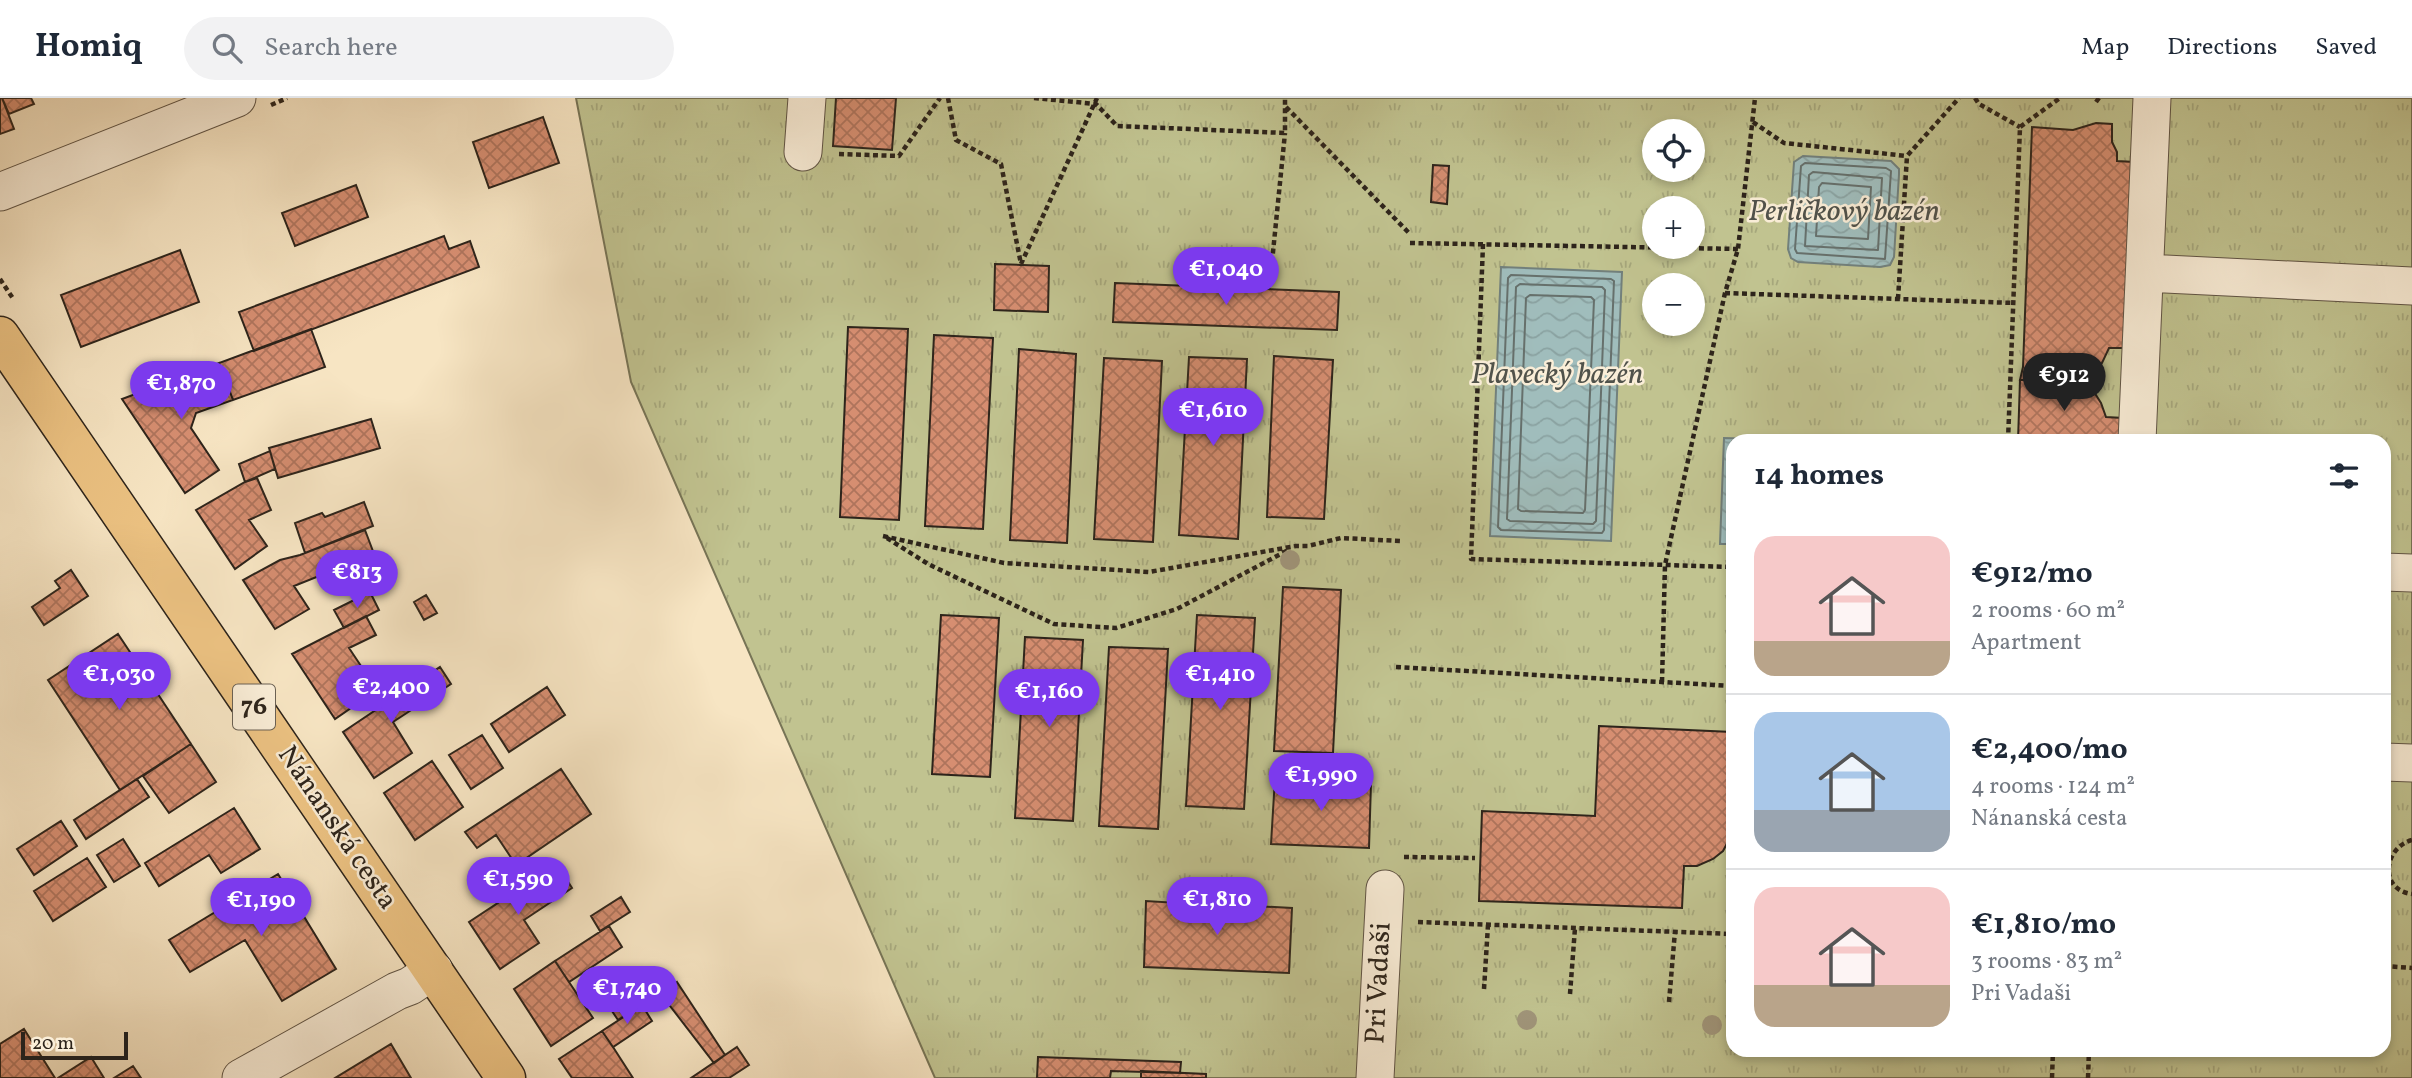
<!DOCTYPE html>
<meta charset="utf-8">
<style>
body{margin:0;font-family:Vollkorn,serif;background:#f2f2f3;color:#1f2937;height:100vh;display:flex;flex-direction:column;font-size:26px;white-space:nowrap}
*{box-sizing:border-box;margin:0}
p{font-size:23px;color:#747a83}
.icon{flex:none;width:38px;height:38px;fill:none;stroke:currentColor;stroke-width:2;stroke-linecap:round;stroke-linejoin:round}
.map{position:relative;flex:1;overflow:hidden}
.side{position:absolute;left:1726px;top:336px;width:665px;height:623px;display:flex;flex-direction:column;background:#fff;border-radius:21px;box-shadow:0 4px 10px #0003}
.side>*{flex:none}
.fabs{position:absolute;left:1642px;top:21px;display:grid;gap:14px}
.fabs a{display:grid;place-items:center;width:63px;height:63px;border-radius:50%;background:#fff;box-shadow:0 4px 10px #0003;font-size:35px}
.scale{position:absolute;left:21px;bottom:18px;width:107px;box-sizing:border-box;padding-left:7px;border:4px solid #2d241b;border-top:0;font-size:19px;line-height:24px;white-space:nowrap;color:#2d241b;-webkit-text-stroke:5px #faeed8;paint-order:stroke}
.price{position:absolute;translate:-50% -60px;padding:0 16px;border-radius:24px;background:#7c3aed;color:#fff;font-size:23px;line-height:46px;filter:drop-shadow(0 2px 4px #0008)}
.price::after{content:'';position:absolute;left:50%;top:42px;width:21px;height:16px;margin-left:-10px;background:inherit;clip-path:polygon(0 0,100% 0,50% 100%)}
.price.active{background:#222;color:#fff}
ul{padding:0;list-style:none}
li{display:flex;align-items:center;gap:21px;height:175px;padding:0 28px}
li+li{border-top:2px solid #e0e1e3}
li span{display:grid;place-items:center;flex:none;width:196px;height:140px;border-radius:21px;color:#555}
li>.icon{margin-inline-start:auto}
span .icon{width:84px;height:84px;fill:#fffc;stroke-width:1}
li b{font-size:30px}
h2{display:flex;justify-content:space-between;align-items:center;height:84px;padding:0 28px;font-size:30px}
header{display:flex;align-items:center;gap:42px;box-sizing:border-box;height:98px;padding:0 35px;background:#fff;border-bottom:2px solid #e0e1e3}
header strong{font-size:33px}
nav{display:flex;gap:38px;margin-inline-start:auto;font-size:24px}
.search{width:490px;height:63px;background:#f2f2f3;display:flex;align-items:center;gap:18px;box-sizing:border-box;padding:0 24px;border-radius:38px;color:#747a83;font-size:26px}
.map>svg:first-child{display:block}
</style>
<header>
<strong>Homiq</strong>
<div class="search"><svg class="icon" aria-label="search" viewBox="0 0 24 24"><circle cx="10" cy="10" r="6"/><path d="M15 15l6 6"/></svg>Search here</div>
<nav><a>Map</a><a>Directions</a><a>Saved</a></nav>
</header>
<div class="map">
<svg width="2412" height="980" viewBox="0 0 2412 980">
<defs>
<pattern id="park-tufts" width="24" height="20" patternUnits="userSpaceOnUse" patternTransform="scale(1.75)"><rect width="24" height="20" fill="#c1c390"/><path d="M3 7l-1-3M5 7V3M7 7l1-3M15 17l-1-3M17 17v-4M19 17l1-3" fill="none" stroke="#a6a77c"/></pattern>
<pattern id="water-waves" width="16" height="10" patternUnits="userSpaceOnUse" patternTransform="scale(1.75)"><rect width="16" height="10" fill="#a0bdbc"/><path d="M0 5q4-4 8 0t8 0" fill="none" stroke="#8aa2a1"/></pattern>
<pattern id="building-cross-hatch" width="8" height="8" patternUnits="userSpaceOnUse" patternTransform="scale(1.75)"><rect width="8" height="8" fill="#d68e71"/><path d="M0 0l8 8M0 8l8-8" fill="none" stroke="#ae745c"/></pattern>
</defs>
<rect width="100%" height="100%" fill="#f7e5c3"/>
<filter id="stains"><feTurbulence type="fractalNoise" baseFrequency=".00286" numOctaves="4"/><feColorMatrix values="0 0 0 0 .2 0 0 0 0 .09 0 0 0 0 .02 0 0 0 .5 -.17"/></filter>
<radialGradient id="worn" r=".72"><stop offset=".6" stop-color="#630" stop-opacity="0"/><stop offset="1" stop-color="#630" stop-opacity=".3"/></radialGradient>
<path fill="url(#park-tufts)" stroke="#777456" stroke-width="2" fill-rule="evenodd" d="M576 0H2412V980H935L631 284ZM1654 33H1692V72H1654ZM1654 110H1692V149H1654ZM1654 187H1692V226H1654ZM1732 343H2384V952H1732Z"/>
<path fill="url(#water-waves)" stroke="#72807c" stroke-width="2" d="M1803 58 1891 63 1899 71V76L1894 159 1890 167 1880 169 1798 164 1791 160 1788 151 1794 64Z
M1501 169 1622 174 1611 443 1490 438Z
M1724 340 1820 343H1732V446H1720Z"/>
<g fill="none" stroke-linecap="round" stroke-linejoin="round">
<path stroke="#66706c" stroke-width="2" d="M1805 65 1886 70 1891 73 1885 161 1797 155 1795 151 1801 68Z
M1813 74 1882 80 1878 152 1805 148 1809 77Z
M1822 85 1871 89 1868 141 1816 138 1819 89Z
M1511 177 1611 181 1614 183 1604 432 1602 435 1501 432 1498 429 1508 180Z
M1520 186 1602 189 1605 192 1596 423 1593 426 1510 423 1507 421 1516 189Z
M1530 197 1591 199 1594 202 1585 412 1583 415 1521 413 1518 411 1526 200Z
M1732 347 1731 350 1727 436 1732 440"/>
</g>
<path fill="url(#building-cross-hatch)" stroke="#2d241b" stroke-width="2" d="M0 0H2L14 31 0 36Z
M2 0H31L34 6 9 16Z
M836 0H896L892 52 833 48Z
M543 19 559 65 489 90 473 44Z
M2096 25 2112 26V44L2117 54V63L2134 64 2126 250H2109L2102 265 2087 283 2067 281 2020 282 2023 269 2032 29 2073 32Z
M1433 67 1449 68 1447 106 1431 104Z
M356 87 368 119 295 148 282 115Z
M444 138 449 151 470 143 479 169 254 253 239 214Z
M180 152 199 204 81 249 61 197Z
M995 166 1049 168 1048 214 994 212Z
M1115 185 1339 194 1337 232 1113 224Z
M848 229 908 231 899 422 840 419Z
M311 231 325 269 233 302 219 265Z
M934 237 993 240 983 431 925 428Z
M1019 251 1076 256 1067 445 1010 442Z
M1274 258 1333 262 1324 421 1267 419Z
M1189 259 1247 261 1238 441 1179 437Z
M1104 260 1162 263 1153 444 1094 441Z
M219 265 233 302 196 315 191 330 219 372 185 395 122 301Z
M2067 281 2087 283 2101 305 2106 319 2123 320 2122 343H2018L2020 282Z
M371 321 380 350 278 380 269 350Z
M270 353 275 371 245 384 239 366Z
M257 380 271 412 249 422 267 448 235 471 196 412 245 384Z
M364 404 373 428 305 455 295 425 322 415 325 419Z
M365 432 374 456 294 488 309 511 275 531 243 482 280 462 300 457Z
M71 472 88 498 44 527 32 509 60 490 55 483Z
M1283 489 1341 492 1333 655 1274 653Z
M370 494 379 512 344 530 334 512Z
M426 497 437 515 424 522 414 504Z
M941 517 999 520 990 679 932 676Z
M1197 517 1255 520 1244 711 1186 708Z
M366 518 376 537 349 550 377 592 335 621 292 556Z
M118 536 191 646 120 692 48 582Z
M1025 539 1083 542 1073 723 1015 720Z
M1109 549 1168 551 1158 731 1099 728Z
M440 569 451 586 393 624 412 655 374 680 343 634Z
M547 589 565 617 509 654 491 626Z
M1599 628 1732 634V727L1731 738 1723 753 1713 761 1697 768H1684L1682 810 1479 803 1482 713 1595 718Z
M482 637 503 670 471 691 449 657Z
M191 646 216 684 169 715 143 678Z
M432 663 463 709 415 742 384 695Z
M561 671 591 716 516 767 496 737 477 750 465 734Z
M1275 680 1371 685 1369 750 1271 746Z
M137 681 149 699 86 741 74 722Z
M234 710 260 751 221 775 209 757 159 788 145 765Z
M61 723 77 748 34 777 17 751Z
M123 741 140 768 114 784 97 757Z
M87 760 106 789 53 823 34 793Z
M557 766 572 790 524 822 539 845 500 871 469 824Z
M278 776 336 871 282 903 245 842 190 874 169 842Z
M1179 798 1196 799V805L1292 810 1289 875 1144 869 1146 803 1178 805Z
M621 799 630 814 600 833 591 818Z
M609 828 622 849 569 884 555 863Z
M555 863 593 920 551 948 514 891Z
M639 883 651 901 618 922 606 904Z
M677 884 725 957 714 965 660 895Z
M642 907 652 923 613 949 602 933Z
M24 931 55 980H0V946Z
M602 933 613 949 633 980H572L559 961Z
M391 946 411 980H335Z
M737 949 749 967 729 980H691Z
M91 959 104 980H58Z
M1038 959 1181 964 1180 975 1111 973 1110 980H1037Z
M133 968 141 980H114Z
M1141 973 1206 976V980H1141Z"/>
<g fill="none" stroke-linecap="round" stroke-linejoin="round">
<defs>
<path id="minor" d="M803 54 807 0
M0 94 237 0
M2145 175 2412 188
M2137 343 2152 0
M2384 474 2412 475
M2384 664 2412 665
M241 980 397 893 410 888 434 872
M1375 980 1385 791"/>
<path id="major" d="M0 238 506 980"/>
</defs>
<use href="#minor" stroke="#605445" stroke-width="39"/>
<use href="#major" stroke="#2d241b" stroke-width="41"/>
<path stroke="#2d241b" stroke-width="4.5" stroke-dasharray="5 3.5" stroke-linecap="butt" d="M948 0 956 42 1001 66 1021 166 1097 0
M1034 0 1096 6 1117 28 1285 35V0
M1975 0 1979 6 2020 29
M2096 4 2099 0
M271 7 287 0
M1286 9 1410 136
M1753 24 1784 45 1907 58
M839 56 899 58 940 0
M1410 145 1738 151
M1483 146 1471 461 1732 469
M1272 164 1285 35
M0 181 14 202
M1725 195 2014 205
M1898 201 1907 58 1959 0
M2008 343 2020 29 2060 0
M883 438 1004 465 1149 474 1296 448H1308L1341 440 1400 443
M887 440 928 466 1054 526 1116 530 1177 511 1290 451
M1396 569 1732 588
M1662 584 1665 467 1725 195 1738 151 1755 0
M2412 742C2383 750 2379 792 2412 796
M1404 759 1475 760
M1418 824 1732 836
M2384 868 2412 870
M1484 891 1488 827
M1570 896 1575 830
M1669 904 1675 833
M2052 980 2053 952
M2088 980 2089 952"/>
<use href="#minor" stroke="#faeed8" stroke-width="37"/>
<use href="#major" stroke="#ecc282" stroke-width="38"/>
</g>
<g fill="#a0957a">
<circle cx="1290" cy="462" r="10"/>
<circle cx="1527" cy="922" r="10"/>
<circle cx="1712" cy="927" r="10"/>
</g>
<g text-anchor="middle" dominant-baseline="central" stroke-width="5" stroke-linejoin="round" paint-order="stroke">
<rect fill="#faeed8" stroke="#6a6154" stroke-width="2" x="233" y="586.5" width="42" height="45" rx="5"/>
<g font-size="26" font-weight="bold" fill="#2d241b">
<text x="254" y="609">76</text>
</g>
<g font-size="28" fill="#2d241b" stroke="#faeed8">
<text transform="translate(337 730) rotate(56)">Nánanská cesta</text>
<text transform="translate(1379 885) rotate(-87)">Pri Vadaši</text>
</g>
<g font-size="30" font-style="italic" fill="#50524b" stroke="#faeed8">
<text x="1844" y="114">Perličkový bazén</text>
<text x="1557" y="277">Plavecký bazén</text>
</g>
</g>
<rect width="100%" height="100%" filter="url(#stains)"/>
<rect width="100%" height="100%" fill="url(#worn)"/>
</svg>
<div class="fabs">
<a><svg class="icon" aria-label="locate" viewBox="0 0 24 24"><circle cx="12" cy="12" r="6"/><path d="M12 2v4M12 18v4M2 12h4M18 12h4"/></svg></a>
<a>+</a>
<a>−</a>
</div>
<div class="scale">20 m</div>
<b class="price" style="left:1226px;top:209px">€1,040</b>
<b class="price active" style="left:2064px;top:315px">€912</b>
<b class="price" style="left:181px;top:323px">€1,870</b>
<b class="price" style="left:1213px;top:350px">€1,610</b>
<b class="price" style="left:357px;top:512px">€813</b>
<b class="price" style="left:119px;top:614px">€1,030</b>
<b class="price" style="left:1220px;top:614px">€1,410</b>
<b class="price" style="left:391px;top:627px">€2,400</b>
<b class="price" style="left:1049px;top:631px">€1,160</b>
<b class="price" style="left:1321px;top:715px">€1,990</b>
<b class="price" style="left:518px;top:819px">€1,590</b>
<b class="price" style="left:1217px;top:839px">€1,810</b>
<b class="price" style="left:261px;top:840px">€1,190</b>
<b class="price" style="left:627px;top:928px">€1,740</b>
<section class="side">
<h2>14 homes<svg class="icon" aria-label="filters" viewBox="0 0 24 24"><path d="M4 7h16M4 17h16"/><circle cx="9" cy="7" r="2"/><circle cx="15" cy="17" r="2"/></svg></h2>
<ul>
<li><span style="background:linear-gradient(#f6c9c9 75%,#b9a48a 0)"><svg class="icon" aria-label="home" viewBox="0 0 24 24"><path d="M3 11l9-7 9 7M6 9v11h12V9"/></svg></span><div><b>€912/mo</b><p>2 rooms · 60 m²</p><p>Apartment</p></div></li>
<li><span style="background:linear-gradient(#a9c7e8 70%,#9aa5b1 0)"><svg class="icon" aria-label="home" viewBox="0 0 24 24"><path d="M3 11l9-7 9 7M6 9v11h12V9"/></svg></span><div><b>€2,400/mo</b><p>4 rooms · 124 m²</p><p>Nánanská cesta</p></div></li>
<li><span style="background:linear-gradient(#f6c9c9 70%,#b9a48a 0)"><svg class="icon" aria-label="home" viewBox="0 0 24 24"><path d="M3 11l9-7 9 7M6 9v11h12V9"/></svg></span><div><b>€1,810/mo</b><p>3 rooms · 83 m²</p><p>Pri Vadaši</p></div></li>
</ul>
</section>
</div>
